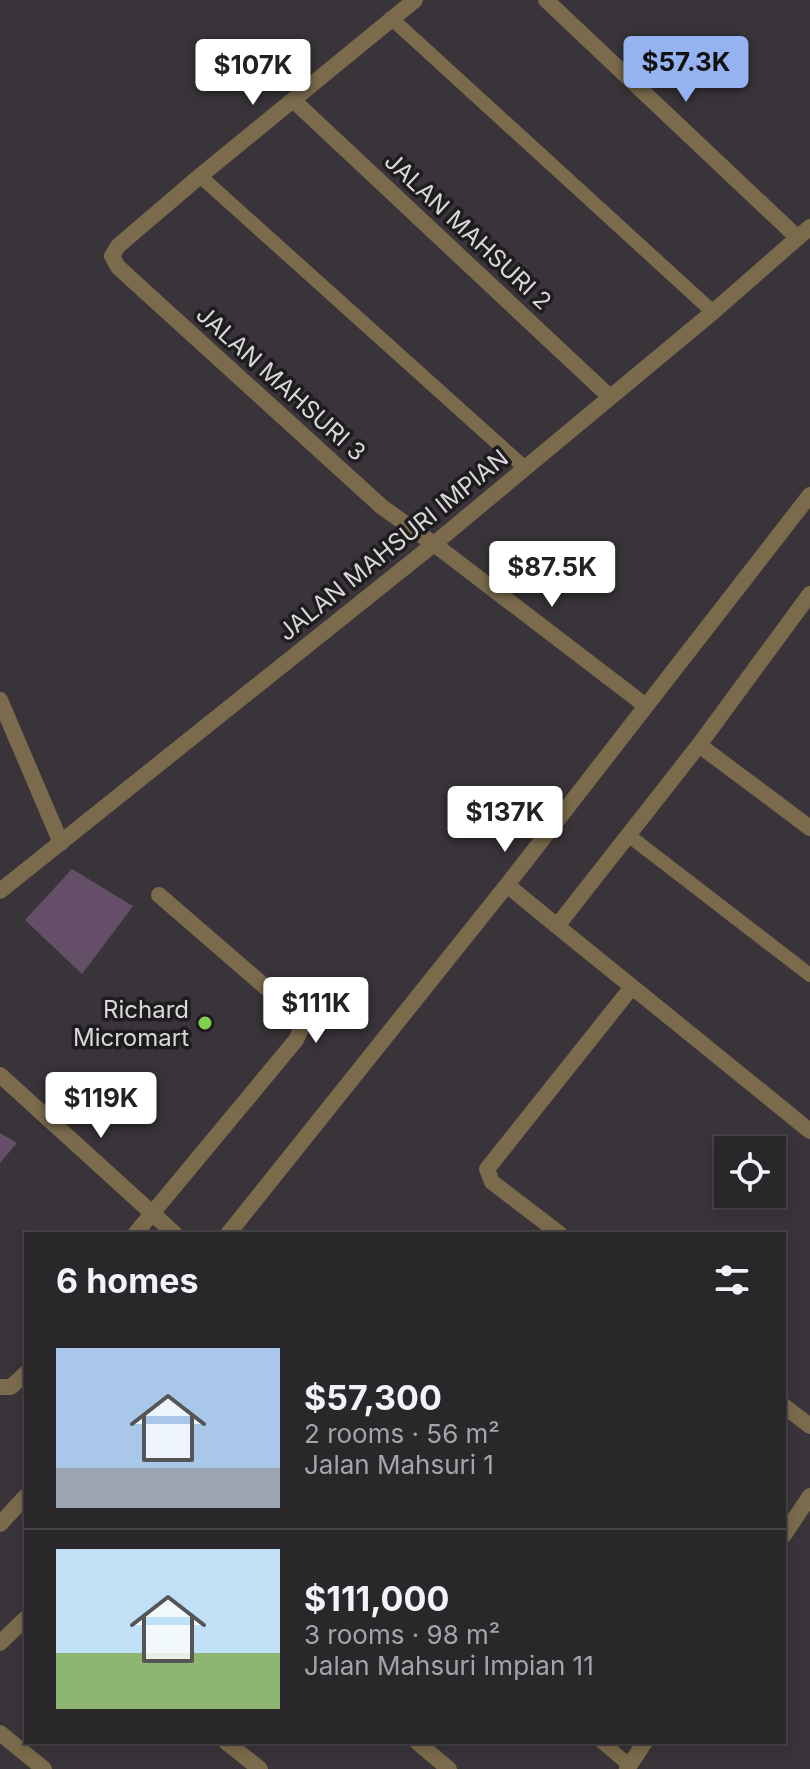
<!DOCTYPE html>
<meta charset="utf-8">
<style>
body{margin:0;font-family:Inter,sans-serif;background:#322f33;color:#f1f3f6;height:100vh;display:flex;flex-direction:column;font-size:30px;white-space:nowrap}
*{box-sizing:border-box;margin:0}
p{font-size:26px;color:#a5a5a9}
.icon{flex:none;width:44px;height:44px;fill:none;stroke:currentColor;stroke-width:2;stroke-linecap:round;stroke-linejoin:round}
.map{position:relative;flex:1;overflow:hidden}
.side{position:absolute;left:24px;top:1232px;width:762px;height:512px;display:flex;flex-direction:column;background:#2a272b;border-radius:0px;box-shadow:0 4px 12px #0003,0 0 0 2px #464447}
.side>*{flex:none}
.controls{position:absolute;left:714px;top:1136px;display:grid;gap:16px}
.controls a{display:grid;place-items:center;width:72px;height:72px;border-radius:0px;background:#2a272b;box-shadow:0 4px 12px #0003,0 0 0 2px #464447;font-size:40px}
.price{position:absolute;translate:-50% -68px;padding:0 18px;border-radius:8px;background:#fff;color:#222;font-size:26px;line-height:52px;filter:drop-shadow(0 2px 4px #0008)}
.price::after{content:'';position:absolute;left:50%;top:48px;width:24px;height:18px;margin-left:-12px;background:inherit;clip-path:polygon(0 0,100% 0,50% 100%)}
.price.selected{background:#95b2f1;color:#111}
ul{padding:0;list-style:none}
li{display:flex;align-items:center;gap:24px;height:200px;padding:0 32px}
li+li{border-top:2px solid #464447}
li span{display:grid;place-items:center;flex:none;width:224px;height:160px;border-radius:0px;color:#555}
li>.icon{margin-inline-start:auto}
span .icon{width:96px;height:96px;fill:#fffc;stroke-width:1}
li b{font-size:34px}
h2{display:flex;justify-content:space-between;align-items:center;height:96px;padding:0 32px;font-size:34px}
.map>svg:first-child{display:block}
</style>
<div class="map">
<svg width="810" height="1769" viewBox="0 0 810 1769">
<rect width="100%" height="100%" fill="#383439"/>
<path fill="#654e67" d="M72 869 133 906 82 974 25 920Z
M0 1133 17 1143 0 1163Z"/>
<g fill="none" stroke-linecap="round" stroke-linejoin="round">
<path stroke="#7b6b4c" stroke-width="14" d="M391 18 713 312
M200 176 525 468
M628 835 810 975
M602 1742 629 1765"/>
<path stroke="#7b6b4c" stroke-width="16" d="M415 0 200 176 118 246 112 256 118 267 382 507 434 544 646 706
M546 0 798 238
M293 100 610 397
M810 594 699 745 557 926 810 1131
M0 700 61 843
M699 745 810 828
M507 885 557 926
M0 891 434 544 713 312 810 227
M0 1075 175 1234
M135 1234 296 1040 302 1027 300 1017 159 895
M228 1234 507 885 810 495
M560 1234 492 1182 487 1169 632 987
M0 1387H11L26 1373
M784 1406 810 1426
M0 1524 26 1496
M784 1535 810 1496
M0 1643 26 1618
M0 1733 44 1769
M226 1742 260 1769
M417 1742 449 1769
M627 1769 645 1742"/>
</g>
<circle fill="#82d04f" stroke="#1e1c1f" stroke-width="3" cx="205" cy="1023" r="8"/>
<g text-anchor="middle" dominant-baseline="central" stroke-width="7" stroke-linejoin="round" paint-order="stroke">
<g font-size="24" fill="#dad7da" stroke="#1e1c1f">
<text transform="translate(468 231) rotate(43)">JALAN MAHSURI 2</text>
<text transform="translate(281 383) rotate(42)">JALAN MAHSURI 3</text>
<text transform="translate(393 545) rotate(-39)">JALAN MAHSURI IMPIAN</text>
</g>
<g font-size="24" fill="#dad7da" stroke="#1e1c1f" text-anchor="end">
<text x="189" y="1009">Richard<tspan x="189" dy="28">Micromart</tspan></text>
</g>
</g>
</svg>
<div class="controls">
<a><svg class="icon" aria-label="locate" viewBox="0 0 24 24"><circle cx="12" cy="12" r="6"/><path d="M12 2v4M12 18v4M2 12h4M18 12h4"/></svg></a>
</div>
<b class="price selected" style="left:686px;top:104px">$57.3K</b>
<b class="price" style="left:253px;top:107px">$107K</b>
<b class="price" style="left:552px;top:609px">$87.5K</b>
<b class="price" style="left:505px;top:854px">$137K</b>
<b class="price" style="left:316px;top:1045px">$111K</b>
<b class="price" style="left:101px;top:1140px">$119K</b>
<section class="side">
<h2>6 homes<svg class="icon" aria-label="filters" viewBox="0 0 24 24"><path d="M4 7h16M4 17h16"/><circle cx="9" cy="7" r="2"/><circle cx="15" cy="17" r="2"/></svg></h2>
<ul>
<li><span style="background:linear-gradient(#a9c7e8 75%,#9aa5b1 0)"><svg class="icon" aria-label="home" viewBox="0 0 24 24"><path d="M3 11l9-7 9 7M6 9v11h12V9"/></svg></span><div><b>$57,300</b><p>2 rooms · 56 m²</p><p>Jalan Mahsuri 1</p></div></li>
<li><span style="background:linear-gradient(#bfe0f5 65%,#8fb573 0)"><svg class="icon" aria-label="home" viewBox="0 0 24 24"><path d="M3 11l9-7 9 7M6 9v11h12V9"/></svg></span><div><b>$111,000</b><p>3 rooms · 98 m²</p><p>Jalan Mahsuri Impian 11</p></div></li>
</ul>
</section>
</div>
